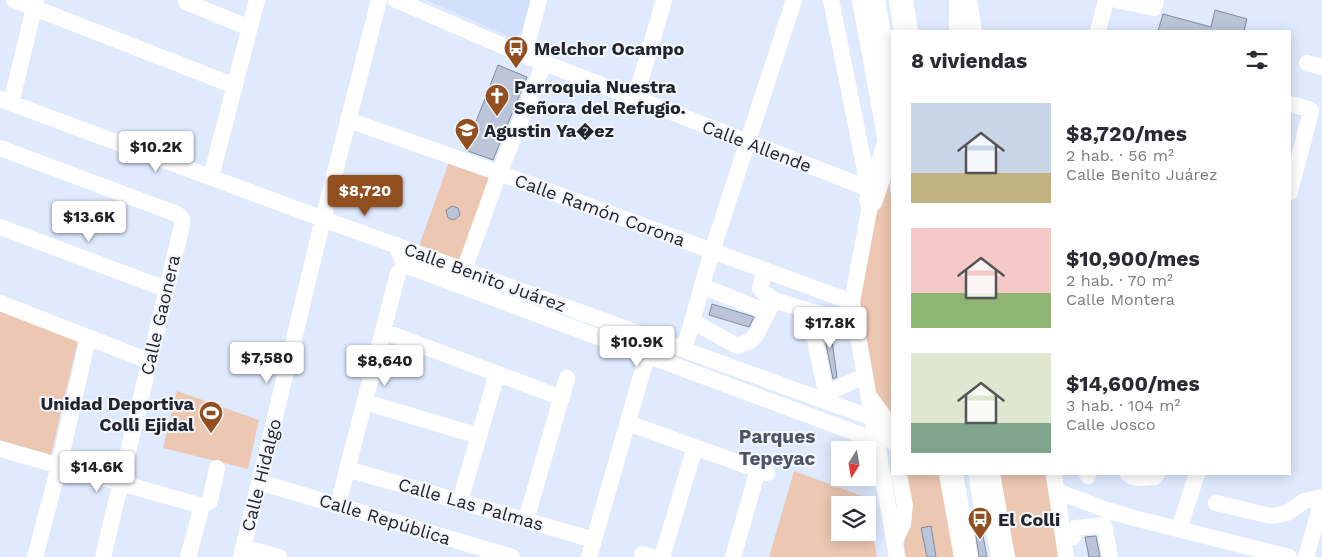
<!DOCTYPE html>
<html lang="es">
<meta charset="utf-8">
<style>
body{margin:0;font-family:"Work Sans",sans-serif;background:#f2f2f3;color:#2b2b33;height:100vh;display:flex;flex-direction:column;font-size:19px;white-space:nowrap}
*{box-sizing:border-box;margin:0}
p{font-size:16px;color:#7c7c81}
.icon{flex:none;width:28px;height:28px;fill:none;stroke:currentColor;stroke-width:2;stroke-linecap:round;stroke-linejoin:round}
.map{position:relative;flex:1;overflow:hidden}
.drawer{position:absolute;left:891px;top:30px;width:400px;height:445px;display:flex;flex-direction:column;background:#fff;border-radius:0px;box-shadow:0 2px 12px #0003}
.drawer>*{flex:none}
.needle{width:32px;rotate:191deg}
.fabs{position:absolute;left:831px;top:441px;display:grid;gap:10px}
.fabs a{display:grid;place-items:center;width:45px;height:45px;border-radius:0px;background:#fff;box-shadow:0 2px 12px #0003;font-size:25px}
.price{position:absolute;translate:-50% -42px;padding:0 11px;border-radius:5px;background:#fff;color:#222;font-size:16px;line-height:32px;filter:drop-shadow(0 1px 2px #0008)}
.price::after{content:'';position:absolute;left:50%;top:30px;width:15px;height:11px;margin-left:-8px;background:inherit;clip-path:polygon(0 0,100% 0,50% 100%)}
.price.on{background:#914e1e;color:#fff}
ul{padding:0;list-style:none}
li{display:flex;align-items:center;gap:15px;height:125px;padding:0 20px}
li span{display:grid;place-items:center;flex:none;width:140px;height:100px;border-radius:0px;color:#555}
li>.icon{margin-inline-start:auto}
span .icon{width:60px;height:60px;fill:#fffc;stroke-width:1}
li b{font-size:21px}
h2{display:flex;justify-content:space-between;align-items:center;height:60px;padding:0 20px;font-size:21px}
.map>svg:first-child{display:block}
</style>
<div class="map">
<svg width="1322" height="557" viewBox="0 0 1322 557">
<rect width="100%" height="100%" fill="#dfeaff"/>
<path fill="#d2e0fc" d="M426 0H532L523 33 513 38Z"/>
<path fill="#ecc7b1" d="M449 162 491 178 460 260 419 246Z
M888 179 892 202V416L876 394 859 295 874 218Z
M0 309 78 340 51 455 0 440Z
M177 391 259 420 248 469 163 448Z
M794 471 865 497 867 505H840V532H868V508L877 557H769Z
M904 474H940L955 557H906L904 545 910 510Z
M995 474H1045L1060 557H1010Z"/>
<path fill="#bac5d9" stroke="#818b9e" d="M1215 10 1247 19 1244 31H1158L1163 14 1211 27Z
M498 65 527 77 493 160 465 150Z
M452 206 458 208 460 215 454 220 448 218 446 210Z
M712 304 748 315 754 317 749 327 709 315Z
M822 324 830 326 837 377 833 379Z
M974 522 977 527 982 530 987 557H979Z
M931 526 936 557H927L921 528Z
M1096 536 1100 557H1089L1085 537Z"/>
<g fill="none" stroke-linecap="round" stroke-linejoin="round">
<path stroke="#fff" stroke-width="16" d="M14 0 235 86
M396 0 524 55 862 186 869 188
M831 0 871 200 852 302 897 557
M877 0 892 83
M1116 0 1154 8 1156 0
M969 1 974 31
M186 2 250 28
M1098 31 1106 0
M524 55 539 0
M1307 63 1322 67
M0 99 323 219 872 418
M635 99 664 0
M11 103 36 0
M1290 104 1309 109 1311 111 1290 192
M348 120 499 173 852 302
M0 148 177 214 182 219V225L103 557
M211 177 257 0
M0 227 166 289
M396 245 404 264 410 267 875 440
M464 270 499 173 544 63
M765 270 760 288 763 292 774 300 809 311 855 321
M702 286 767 312
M0 303 149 361
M809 311 828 402
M692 321 737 346 750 341 756 335 774 300
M383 331 562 398
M684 350 712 251 794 0
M826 393 865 376
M869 396 888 422 892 441
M365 402 479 436
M628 423 767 473
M0 449 202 506
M347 469 594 540
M976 474 984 520
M1054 474 1066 557
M1087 474 1088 476
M1128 474C1137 480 1145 478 1155 477L1157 474
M259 482 512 557
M1057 491 1104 509 1130 517 1289 557
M341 493 398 273
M460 501 497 374
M1216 503 1271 516 1287 513 1304 501 1322 497
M526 520 567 378
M1179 529 1197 474
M1062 530 1073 537 1076 528 1104 525 1110 557
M894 543 903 524 905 505 899 474
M243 547 279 557
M642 554 652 557
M35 557 59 466 88 338
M188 557 202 506 210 501 217 468
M241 557 323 219 379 0
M589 557 650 345
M662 557 695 447
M733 557 758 470
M1306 557 1322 501"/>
<path stroke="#fff" stroke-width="24" d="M864 0 892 152
M901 0 906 31
M961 31V0
M871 200 890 141
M951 474 966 557
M988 474 1003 557"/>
</g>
<defs>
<symbol id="bus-pin" viewBox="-11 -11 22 30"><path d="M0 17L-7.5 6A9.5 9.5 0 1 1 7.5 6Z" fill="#914e1e" stroke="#f4f6fb"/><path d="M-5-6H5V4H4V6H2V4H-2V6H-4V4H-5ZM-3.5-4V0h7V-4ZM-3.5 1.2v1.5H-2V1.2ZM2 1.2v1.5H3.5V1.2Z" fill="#fff"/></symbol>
<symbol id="church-pin" viewBox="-11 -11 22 30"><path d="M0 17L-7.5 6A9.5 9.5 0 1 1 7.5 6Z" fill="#914e1e" stroke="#f4f6fb"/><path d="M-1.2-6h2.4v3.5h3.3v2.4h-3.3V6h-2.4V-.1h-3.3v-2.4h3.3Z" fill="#fff"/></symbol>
<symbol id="school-pin" viewBox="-11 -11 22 30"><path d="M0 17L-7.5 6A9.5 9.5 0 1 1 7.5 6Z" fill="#914e1e" stroke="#f4f6fb"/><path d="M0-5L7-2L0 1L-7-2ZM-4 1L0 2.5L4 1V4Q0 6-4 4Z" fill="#fff"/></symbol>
<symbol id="stadium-pin" viewBox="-11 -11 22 30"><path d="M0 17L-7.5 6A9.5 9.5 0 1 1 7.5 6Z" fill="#914e1e" stroke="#f4f6fb"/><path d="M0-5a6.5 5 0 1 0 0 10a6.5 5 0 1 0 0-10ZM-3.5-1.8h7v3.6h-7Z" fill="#fff"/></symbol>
</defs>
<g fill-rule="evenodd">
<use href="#bus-pin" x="502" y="34" width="28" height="38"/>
<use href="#church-pin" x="483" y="82" width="28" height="38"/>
<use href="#school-pin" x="453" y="116" width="28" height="38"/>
<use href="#stadium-pin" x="197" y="399" width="28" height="38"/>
<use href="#bus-pin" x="966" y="505" width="28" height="38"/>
</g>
<g text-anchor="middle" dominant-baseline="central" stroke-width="4" stroke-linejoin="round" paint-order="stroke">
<g font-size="18" font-weight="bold" fill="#21252d" stroke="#f4f6fb" text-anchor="start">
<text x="534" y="48">Melchor Ocampo</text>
<text x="514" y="86">Parroquia Nuestra<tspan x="514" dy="21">Señora del Refugio.</tspan></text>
<text x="484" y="130">Agustin Ya�ez</text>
<text x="194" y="403" text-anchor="end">Unidad Deportiva<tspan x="194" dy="21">Colli Ejidal</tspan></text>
<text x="998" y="519">El Colli</text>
</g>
<g font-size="18" fill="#21252d" stroke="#f4f6fb">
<text transform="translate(757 146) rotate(21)">Calle Allende</text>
<text transform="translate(600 210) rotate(20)">Calle Ramón Corona</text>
<text transform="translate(485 277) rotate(20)">Calle Benito Juárez</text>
<text transform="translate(160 315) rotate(-77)">Calle Gaonera</text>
<text transform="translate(261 475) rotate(-76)">Calle Hidalgo</text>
<text transform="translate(471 504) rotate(16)">Calle Las Palmas</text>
<text transform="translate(385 519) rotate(17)">Calle República</text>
</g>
<g font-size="19" font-weight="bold" fill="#4b5365" stroke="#f4f6fb">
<text x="777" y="436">Parques<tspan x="777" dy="22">Tepeyac</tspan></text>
</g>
</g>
</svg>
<div class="fabs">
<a><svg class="needle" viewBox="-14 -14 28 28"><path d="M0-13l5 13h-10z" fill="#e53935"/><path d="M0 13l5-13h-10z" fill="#7c7c81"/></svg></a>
<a><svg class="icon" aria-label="layers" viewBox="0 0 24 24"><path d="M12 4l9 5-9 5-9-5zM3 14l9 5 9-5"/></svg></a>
</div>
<b class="price" style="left:156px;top:173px">$10.2K</b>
<b class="price on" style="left:365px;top:217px">$8,720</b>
<b class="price" style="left:89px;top:243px">$13.6K</b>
<b class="price" style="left:830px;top:349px">$17.8K</b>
<b class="price" style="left:637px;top:368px">$10.9K</b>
<b class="price" style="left:267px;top:384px">$7,580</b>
<b class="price" style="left:385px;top:387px">$8,640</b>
<b class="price" style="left:97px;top:493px">$14.6K</b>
<section class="drawer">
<h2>8 viviendas<svg class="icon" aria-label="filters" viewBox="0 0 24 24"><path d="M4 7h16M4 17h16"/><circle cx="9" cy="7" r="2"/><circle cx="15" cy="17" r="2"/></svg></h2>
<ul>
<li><span style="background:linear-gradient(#c9d6e8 70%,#c2b280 0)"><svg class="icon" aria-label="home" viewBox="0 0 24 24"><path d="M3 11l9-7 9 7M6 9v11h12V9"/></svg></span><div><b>$8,720/mes</b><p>2 hab. · 56 m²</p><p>Calle Benito Juárez</p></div></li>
<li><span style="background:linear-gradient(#f6c9c9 65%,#8fb573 0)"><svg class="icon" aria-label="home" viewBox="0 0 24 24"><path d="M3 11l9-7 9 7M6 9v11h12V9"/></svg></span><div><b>$10,900/mes</b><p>2 hab. · 70 m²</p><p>Calle Montera</p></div></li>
<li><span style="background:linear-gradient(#dfe7d0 70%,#7fa58c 0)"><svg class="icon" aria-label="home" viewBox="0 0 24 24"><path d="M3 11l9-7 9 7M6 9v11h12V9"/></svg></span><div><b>$14,600/mes</b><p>3 hab. · 104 m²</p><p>Calle Josco</p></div></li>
</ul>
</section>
</div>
